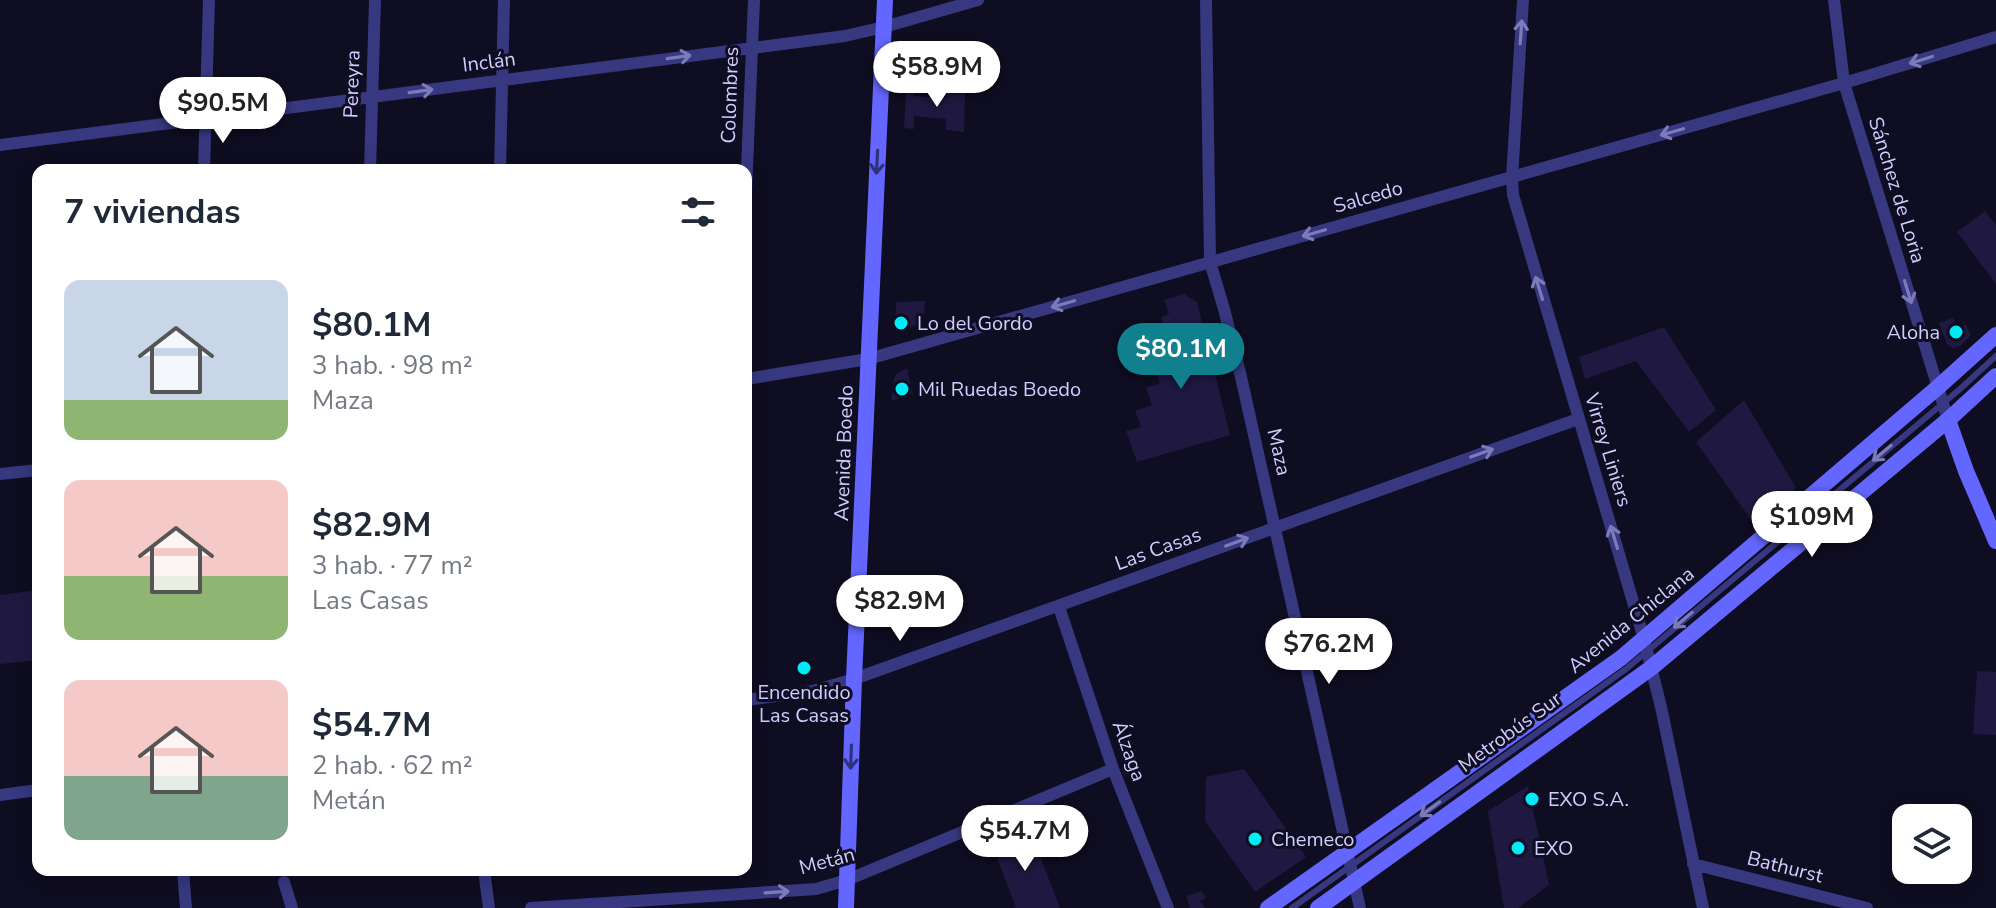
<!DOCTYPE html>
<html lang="es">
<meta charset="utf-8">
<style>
body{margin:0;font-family:"Nunito Sans",sans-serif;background:#f6f6f7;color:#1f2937;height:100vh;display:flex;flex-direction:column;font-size:30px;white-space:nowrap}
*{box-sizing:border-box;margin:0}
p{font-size:26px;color:#747a83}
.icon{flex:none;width:44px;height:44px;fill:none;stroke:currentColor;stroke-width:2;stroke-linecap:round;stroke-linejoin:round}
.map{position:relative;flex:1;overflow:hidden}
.panel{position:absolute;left:32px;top:164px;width:720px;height:712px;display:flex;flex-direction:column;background:#fff;border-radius:16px;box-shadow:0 4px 20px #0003}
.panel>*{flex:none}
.tools{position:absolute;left:1892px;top:804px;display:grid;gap:16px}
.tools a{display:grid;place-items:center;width:80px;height:80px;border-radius:16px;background:#fff;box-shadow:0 4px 20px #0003;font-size:40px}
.price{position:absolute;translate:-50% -68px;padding:0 18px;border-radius:28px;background:#fff;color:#222;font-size:26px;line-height:52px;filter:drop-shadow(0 2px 4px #0008)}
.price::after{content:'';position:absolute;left:50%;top:48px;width:24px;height:18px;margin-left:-12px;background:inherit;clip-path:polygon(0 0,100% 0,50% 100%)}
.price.selected{background:#11808e;color:#fff}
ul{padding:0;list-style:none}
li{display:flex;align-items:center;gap:24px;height:200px;padding:0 32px}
li span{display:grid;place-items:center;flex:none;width:224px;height:160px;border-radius:16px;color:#555}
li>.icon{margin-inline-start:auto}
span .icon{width:96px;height:96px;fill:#fffc;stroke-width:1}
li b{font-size:34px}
h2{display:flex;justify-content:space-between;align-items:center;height:96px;padding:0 32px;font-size:34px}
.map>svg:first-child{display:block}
</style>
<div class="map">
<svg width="1996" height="908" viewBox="0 0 1996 908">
<rect width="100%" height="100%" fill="#0f0d21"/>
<path fill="#1f1942" d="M906 90H914V96L947 98V91L965 92 964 132 946 130V119L914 116V129L904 128Z
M1985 211 1996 225V284L1957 232Z
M1184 294 1197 302 1230 435 1137 462 1126 431 1141 427 1135 411 1152 405 1146 388 1160 383 1156 373 1170 368 1166 358 1181 353 1176 339 1168 341 1161 317 1169 314 1164 300Z
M925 301 923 323 899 330 895 328 896 302Z
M1953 318 1957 328 1966 324 1971 336 1960 346 1953 348 1947 344 1939 323Z
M1664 327 1716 410 1689 432 1636 361 1585 379 1579 357Z
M907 368 913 394 891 401 894 379 896 374Z
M1744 400 1796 488 1754 524 1696 442Z
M38 590V660L0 664V595Z
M1977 671 1996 672V735L1973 734Z
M1244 769 1306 857 1255 892 1205 821 1206 777Z
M1528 786 1549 885 1518 908H1504L1488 811Z
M1030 830 1060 908H1016L1013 899 992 845Z
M1202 891 1206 898 1200 901 1205 908H1190L1186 896Z"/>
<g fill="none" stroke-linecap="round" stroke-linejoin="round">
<path stroke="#373880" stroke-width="6" d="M1292 908 1626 669 1960 389 1996 356"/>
<path stroke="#373880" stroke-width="12" d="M1206 0 1210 262 1224 309 1241 377 1360 908
M1523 0 1512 178 1513 195 1644 639 1661 707 1703 908
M1834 0 1844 83 1948 420
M0 145 845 36 884 27 978 0
M204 170 209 0
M370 170 375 0
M500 170 504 0
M746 192 754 0
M746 379 868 359 1844 83 1996 37
M0 474 38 470
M1059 607 1113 769 1168 908
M746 700 813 691 854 679 1578 419
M0 795 38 790
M1693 864 1867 908
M183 870 186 908
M484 870 489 908
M284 882 292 908
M531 908 816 889 847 880 1113 769"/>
<path stroke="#6467ff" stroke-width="16" d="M1948 420 1966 471 1996 541
M846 908 854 679 885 0
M1268 908 1621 658 1937 388 1996 335
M1318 908 1651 668 1948 420 1996 376"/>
</g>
<defs><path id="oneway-shaft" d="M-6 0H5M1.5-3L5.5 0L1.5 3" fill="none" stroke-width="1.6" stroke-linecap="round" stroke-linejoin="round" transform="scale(2)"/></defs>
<g stroke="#7c7bb9">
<use href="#oneway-shaft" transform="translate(1521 32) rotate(-86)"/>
<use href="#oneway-shaft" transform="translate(679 57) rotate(-8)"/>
<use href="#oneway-shaft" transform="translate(1921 60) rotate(163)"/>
<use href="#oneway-shaft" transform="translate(421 91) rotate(-8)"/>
<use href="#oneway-shaft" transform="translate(1672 132) rotate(164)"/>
<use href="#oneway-shaft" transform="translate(1314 233) rotate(164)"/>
<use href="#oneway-shaft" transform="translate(1539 288) rotate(-107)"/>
<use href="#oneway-shaft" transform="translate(1908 292) rotate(73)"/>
<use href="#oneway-shaft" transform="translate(1063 304) rotate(164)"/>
<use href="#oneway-shaft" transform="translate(1482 453) rotate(-20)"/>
<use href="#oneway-shaft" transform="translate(1882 453) rotate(140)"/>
<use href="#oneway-shaft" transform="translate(1614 537) rotate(-107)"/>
<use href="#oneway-shaft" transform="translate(1237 542) rotate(-20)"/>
<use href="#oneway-shaft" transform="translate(1683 620) rotate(140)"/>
<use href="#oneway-shaft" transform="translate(1430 809) rotate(144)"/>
<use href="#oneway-shaft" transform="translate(777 892) rotate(-4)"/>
</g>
<g stroke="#31317a">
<use href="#oneway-shaft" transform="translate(877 162) rotate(93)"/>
<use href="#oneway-shaft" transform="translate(851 757) rotate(92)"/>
</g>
<g fill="#00eaf8" stroke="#0f0d21" stroke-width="3">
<circle cx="901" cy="323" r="8"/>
<circle cx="1956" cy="332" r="8"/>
<circle cx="902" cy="389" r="8"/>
<circle cx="804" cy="668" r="8"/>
<circle cx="1532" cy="799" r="8"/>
<circle cx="1255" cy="839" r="8"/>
<circle cx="1518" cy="848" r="8"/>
</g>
<g text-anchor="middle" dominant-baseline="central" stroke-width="6" stroke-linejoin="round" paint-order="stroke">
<g font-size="20" fill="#d0cdff" stroke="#0f0d21">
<text transform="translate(489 62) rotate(-7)">Inclán</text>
<text transform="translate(352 84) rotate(-88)">Pereyra</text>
<text transform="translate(730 95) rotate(-88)">Colombres</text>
<text transform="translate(1897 190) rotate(73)">Sánchez de Loria</text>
<text transform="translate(1368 197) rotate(-16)">Salcedo</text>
<text transform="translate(1608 450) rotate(73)">Virrey Liniers</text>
<text transform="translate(1279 452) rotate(77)">Maza</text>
<text transform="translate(844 453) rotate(-88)">Avenida Boedo</text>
<text transform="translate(1158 549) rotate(-20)">Las Casas</text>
<text transform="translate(1631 620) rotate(-39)">Avenida Chiclana</text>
<text transform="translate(1510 732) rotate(-36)">Metrobús Sur</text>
<text transform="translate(1129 751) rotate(70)">Álzaga</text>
<text transform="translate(827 861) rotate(-15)">Metán</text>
<text transform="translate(1785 867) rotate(14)">Bathurst</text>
</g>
<g font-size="20" fill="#d0cdff" stroke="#0f0d21" text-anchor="start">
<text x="917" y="323">Lo del Gordo</text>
<text x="1940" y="332" text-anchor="end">Aloha</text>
<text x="918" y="389">Mil Ruedas Boedo</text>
<text x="804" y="692" text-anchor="middle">Encendido<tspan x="804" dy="23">Las Casas</tspan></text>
<text x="1548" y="799">EXO S.A.</text>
<text x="1271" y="839">Chemeco</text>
<text x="1534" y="848">EXO</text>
</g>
</g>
</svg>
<div class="tools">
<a><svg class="icon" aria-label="layers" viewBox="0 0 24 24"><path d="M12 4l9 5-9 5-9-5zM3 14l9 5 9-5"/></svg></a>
</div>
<b class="price" style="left:937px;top:109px">$58.9M</b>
<b class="price" style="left:223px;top:145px">$90.5M</b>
<b class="price selected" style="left:1181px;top:391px">$80.1M</b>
<b class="price" style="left:1812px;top:559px">$109M</b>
<b class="price" style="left:900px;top:643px">$82.9M</b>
<b class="price" style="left:1329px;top:686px">$76.2M</b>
<b class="price" style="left:1025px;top:873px">$54.7M</b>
<section class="panel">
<h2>7 viviendas<svg class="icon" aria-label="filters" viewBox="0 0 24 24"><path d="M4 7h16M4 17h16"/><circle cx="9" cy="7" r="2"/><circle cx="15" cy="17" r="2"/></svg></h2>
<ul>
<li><span style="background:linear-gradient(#c9d6e8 75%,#8fb573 0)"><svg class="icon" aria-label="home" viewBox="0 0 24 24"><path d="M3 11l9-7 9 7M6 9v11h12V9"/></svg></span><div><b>$80.1M</b><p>3 hab. · 98 m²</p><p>Maza</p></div></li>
<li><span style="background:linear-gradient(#f6c9c9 60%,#8fb573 0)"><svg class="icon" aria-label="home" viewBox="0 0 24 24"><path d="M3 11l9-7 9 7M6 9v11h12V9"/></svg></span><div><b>$82.9M</b><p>3 hab. · 77 m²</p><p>Las Casas</p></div></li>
<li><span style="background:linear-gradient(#f6c9c9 60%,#7fa58c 0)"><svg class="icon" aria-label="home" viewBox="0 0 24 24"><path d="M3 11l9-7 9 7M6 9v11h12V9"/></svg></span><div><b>$54.7M</b><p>2 hab. · 62 m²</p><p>Metán</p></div></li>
</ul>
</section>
</div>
